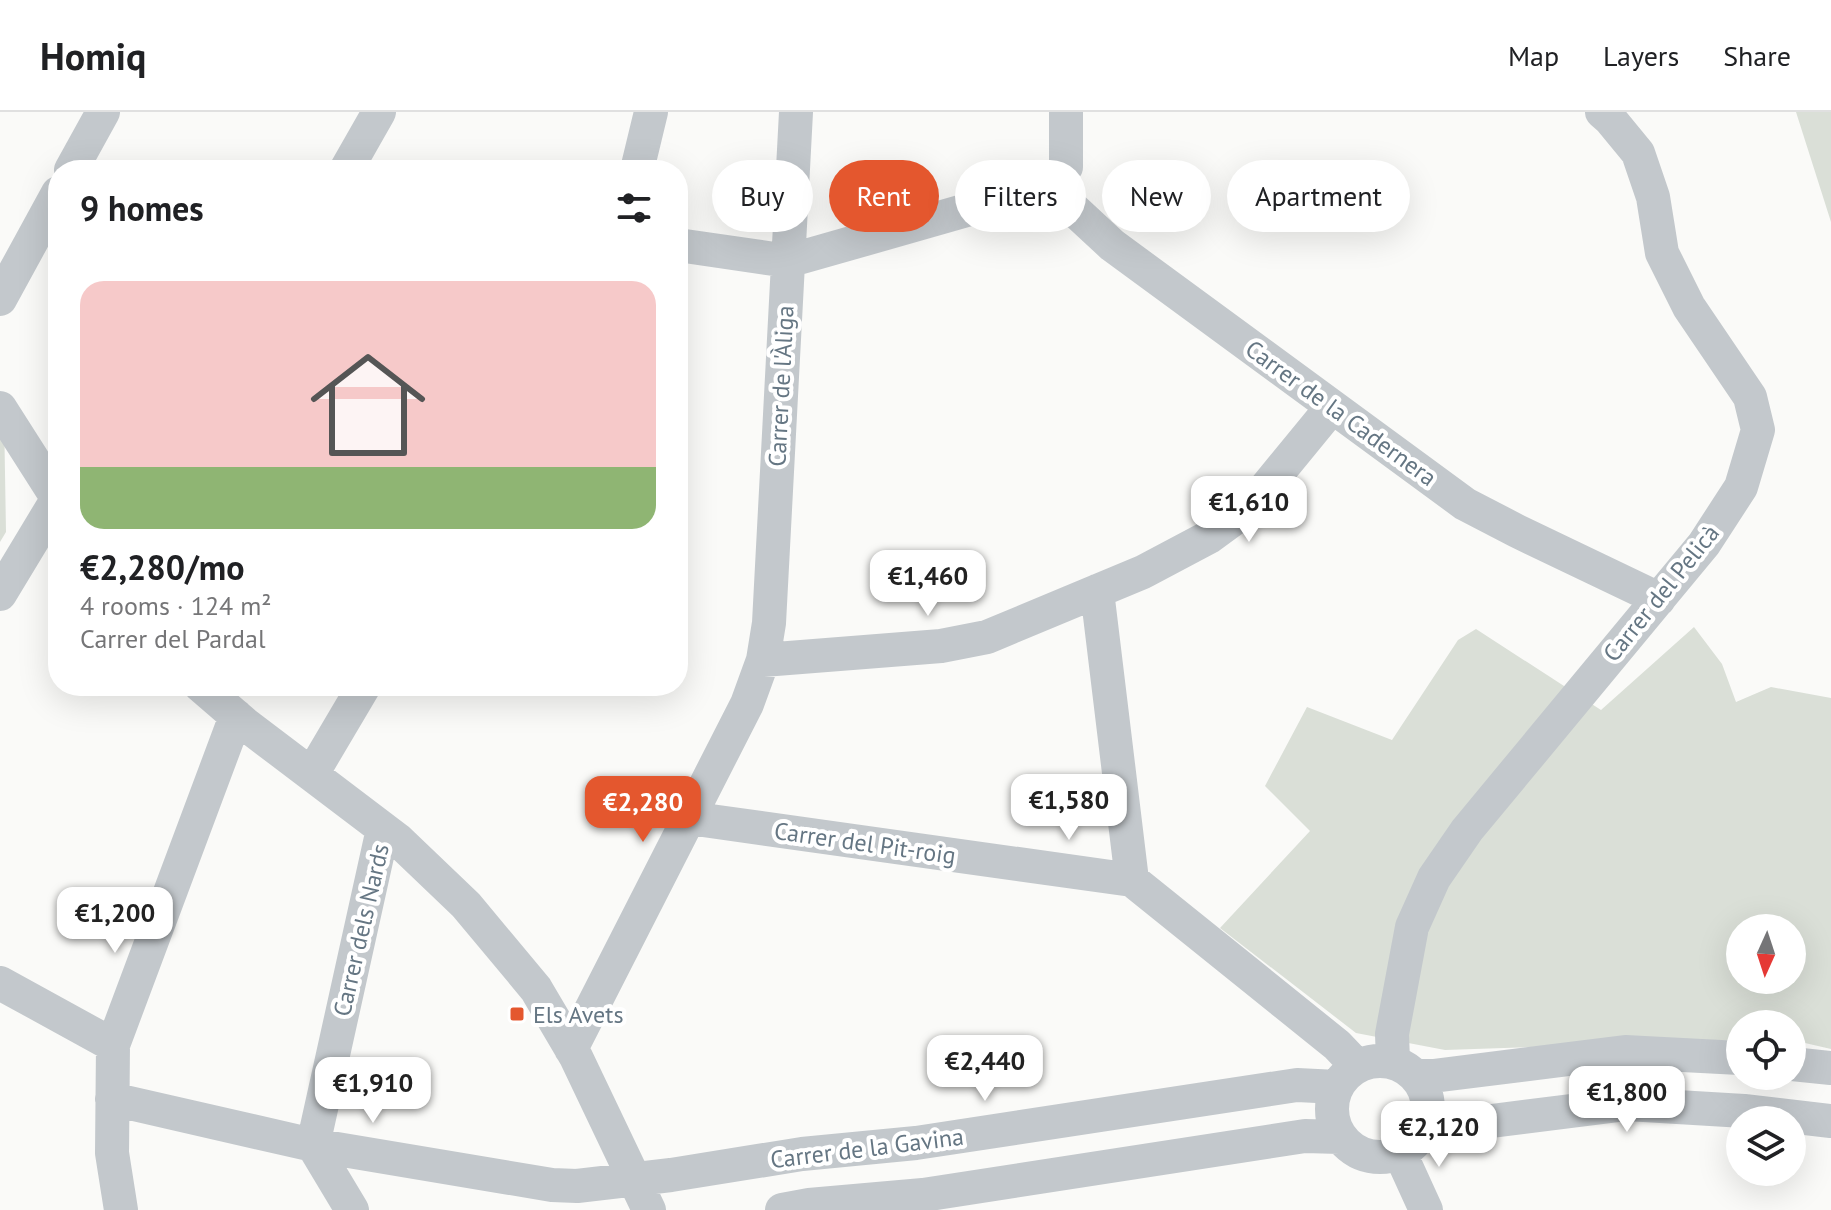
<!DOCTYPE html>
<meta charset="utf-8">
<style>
body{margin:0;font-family:"PT Sans",sans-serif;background:#f2f2f2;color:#202124;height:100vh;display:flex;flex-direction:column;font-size:30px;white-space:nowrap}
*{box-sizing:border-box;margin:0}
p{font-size:26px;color:#757577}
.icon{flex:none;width:44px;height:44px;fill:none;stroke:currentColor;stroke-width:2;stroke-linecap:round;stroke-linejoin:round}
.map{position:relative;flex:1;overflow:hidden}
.panel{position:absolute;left:48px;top:48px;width:640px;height:536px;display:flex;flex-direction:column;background:#fff;border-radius:32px;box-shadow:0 8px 32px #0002}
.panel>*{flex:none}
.hud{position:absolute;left:712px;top:48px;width:760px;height:72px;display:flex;gap:16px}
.needle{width:52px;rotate:183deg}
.tools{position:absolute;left:1726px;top:802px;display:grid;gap:16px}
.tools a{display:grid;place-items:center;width:80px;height:80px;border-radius:50%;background:#fff;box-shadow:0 8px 32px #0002;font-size:40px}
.price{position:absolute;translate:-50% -68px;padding:0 18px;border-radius:16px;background:#fff;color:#222;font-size:26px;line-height:52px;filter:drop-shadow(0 2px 4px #0008)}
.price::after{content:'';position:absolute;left:50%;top:48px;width:24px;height:18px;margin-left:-12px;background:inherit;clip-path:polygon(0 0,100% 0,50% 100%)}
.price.on{background:#e4572e;color:#fff}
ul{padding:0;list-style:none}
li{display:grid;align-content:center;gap:16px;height:424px;padding:0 32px}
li+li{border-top:2px solid #e0e0e0}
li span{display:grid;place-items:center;height:248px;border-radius:24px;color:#555}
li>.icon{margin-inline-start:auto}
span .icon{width:144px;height:144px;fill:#fffc;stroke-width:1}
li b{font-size:34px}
h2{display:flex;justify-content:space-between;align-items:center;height:96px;padding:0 32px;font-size:34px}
.pill{padding:0 28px;border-radius:36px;background:#fff;box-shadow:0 8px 32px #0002;font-size:28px;line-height:72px}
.pill.on{background:#e4572e;color:#fff}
header{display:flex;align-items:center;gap:48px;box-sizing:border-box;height:112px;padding:0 40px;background:#fff;border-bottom:2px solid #e0e0e0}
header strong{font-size:38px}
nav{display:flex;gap:44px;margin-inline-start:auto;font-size:28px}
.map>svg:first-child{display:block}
</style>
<header>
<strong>Homiq</strong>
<nav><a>Map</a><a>Layers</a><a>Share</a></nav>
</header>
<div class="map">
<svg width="1831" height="1098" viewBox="0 0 1831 1098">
<rect width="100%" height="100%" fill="#fafaf8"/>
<path fill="#dadfd7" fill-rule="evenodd" d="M1796 0H1831V110Z
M0 299 4 302 6 420 0 430Z
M1694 515 1722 552 1736 590 1771 575 1831 586V937L1792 928V912H1740V928L1445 938 1356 921 1220 816 1310 719 1265 674 1307 595 1392 628 1458 528 1476 517 1601 598ZM1740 816H1792V868H1740Z"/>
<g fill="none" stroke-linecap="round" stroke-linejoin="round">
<path stroke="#c3c8cc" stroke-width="34" d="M71 58 103 0
M346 58 379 0
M637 58 651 0
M1051 74 1070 94 1112 133 1465 392 1517 419 1659 487
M678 133 788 149 1051 74 1066 55V0
M0 187 58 81
M0 296 58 387
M1097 479 1132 768
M0 482 58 386
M763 548 941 534 987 525 1143 460 1209 425 1250 395 1332 295
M201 574 245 612 398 728 466 793 536 877 576 945 649 1098
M312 662 364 574
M689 706 1132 768 1337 933 1357 954
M0 871 113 933
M571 937 747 592 763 548 769 511 796 0
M1332 997a48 48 0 1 1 96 0a48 48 0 1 1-96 0Z
M1393 949 1392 922 1412 815 1434 766 1467 718 1704 432 1741 375 1758 318 1750 285 1689 195 1662 141 1653 85 1638 41 1610 7 1602 0
M1792 952 1831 956
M1416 964H1433L1625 940 1740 946
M112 987 313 1033 552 1073 577 1074 671 1063 802 1042 916 1031 1297 973 1337 975
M1422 1023 1468 1012 1627 992 1744 999 1831 1009
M1400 1041 1426 1098
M121 1098 112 1041 113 933 236 604
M352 1098 313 1033 383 717
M782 1098 809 1093 923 1083 1305 1024 1340 1025"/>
</g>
<rect fill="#e4572e" stroke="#fff" stroke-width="3" x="509" y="894" width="16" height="16" rx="4"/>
<g text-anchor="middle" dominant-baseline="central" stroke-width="8" stroke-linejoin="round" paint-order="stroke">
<g font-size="24" fill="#657683" stroke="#fff">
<text transform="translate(781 274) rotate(-87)">Carrer de l'Àliga</text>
<text transform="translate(1341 301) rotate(36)">Carrer de la Cadernera</text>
<text transform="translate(1661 481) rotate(-51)">Carrer del Pelicà</text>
<text transform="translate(865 731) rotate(8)">Carrer del Pit-roig</text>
<text transform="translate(361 818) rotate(-77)">Carrer dels Nards</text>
<text transform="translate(867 1036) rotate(-7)">Carrer de la Gavina</text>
</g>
<g font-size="24" fill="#657683" stroke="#fff" text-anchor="start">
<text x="533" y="902">Els Avets</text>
</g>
</g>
</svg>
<div class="tools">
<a><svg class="needle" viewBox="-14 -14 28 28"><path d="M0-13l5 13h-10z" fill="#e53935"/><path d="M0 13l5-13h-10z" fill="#757577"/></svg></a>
<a><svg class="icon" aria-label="locate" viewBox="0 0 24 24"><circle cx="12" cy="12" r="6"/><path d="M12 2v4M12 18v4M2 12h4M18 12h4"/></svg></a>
<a><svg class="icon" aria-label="layers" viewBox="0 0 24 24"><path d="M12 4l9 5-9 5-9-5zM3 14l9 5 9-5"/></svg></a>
</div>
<b class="price" style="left:1249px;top:432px">€1,610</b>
<b class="price" style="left:928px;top:506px">€1,460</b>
<b class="price" style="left:1069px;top:730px">€1,580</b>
<b class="price on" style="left:643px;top:732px">€2,280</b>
<b class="price" style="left:115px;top:843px">€1,200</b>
<b class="price" style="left:985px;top:991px">€2,440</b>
<b class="price" style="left:373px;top:1013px">€1,910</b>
<b class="price" style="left:1627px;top:1022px">€1,800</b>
<b class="price" style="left:1439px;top:1057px">€2,120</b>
<div class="hud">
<a class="pill">Buy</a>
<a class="pill on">Rent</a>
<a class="pill">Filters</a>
<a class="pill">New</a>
<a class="pill">Apartment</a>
</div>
<section class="panel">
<h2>9 homes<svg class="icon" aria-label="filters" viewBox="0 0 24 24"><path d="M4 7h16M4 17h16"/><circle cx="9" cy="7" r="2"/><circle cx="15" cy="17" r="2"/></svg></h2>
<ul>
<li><span style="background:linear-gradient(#f6c9c9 75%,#8fb573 0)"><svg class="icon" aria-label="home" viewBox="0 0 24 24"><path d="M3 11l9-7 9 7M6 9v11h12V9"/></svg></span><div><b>€2,280/mo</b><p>4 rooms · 124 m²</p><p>Carrer del Pardal</p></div></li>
</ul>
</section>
</div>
